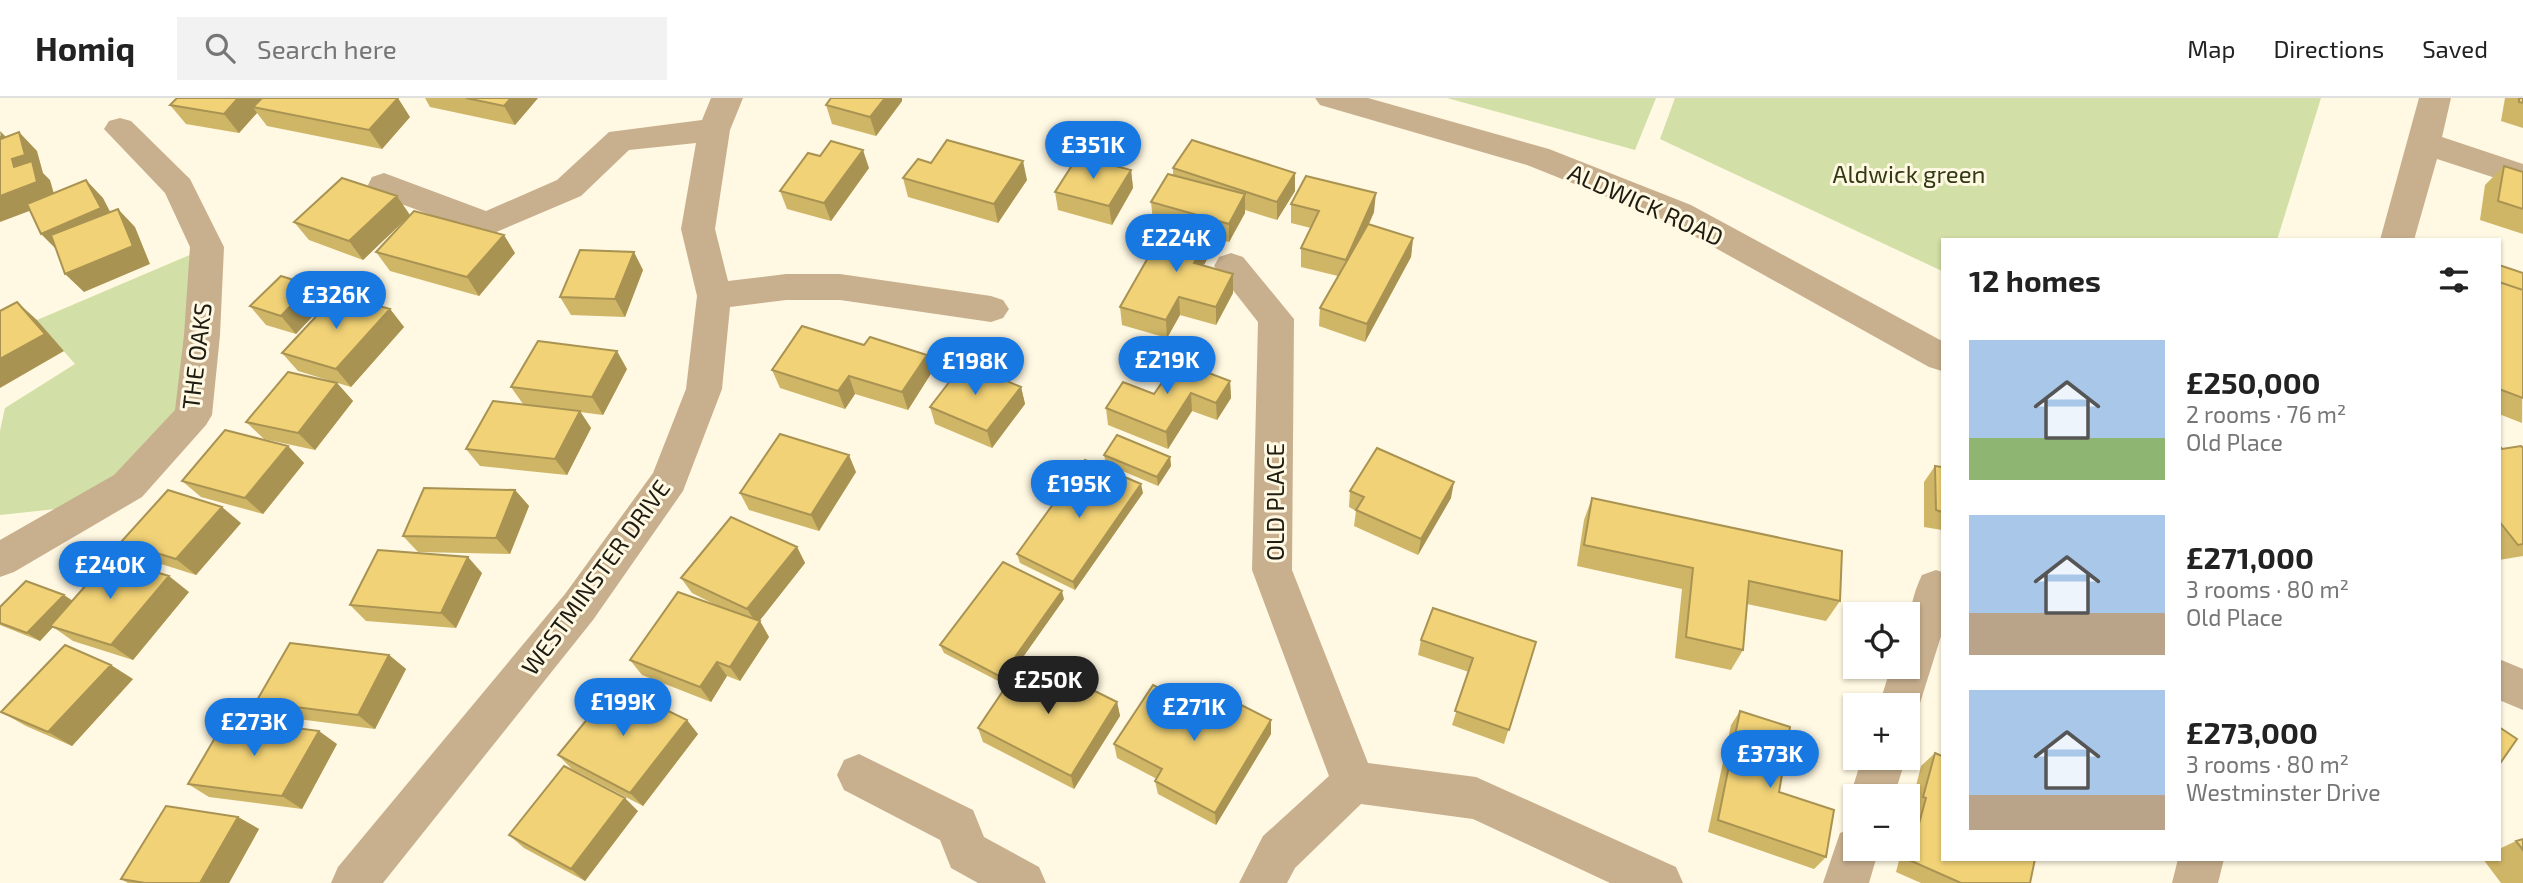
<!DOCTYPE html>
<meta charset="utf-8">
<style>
body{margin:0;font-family:"Exo 2",sans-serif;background:#f2f2f2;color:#222;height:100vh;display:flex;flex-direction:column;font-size:26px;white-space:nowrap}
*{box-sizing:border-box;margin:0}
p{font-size:23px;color:#767676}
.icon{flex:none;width:38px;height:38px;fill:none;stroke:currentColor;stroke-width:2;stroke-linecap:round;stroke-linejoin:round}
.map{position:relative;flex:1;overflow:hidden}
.panel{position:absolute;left:1941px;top:140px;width:560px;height:623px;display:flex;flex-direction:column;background:#fff;border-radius:0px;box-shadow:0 2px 5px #0004}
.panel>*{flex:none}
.buttons{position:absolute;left:1843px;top:504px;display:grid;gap:14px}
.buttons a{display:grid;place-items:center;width:77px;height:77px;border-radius:0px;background:#fff;box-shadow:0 2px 5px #0004;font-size:35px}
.price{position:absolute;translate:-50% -60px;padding:0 16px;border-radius:24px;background:#1878e1;color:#fff;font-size:23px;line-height:46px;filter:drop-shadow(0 2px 4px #0008)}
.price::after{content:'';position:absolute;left:50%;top:42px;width:21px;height:16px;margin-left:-10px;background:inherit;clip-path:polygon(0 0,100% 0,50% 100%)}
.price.on{background:#222;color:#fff}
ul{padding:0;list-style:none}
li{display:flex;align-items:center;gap:21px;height:175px;padding:0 28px}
li span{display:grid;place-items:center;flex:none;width:196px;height:140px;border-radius:0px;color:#555}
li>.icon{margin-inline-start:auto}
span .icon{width:84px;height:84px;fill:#fffc;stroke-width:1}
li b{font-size:30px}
h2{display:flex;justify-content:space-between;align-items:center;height:84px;padding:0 28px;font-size:30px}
header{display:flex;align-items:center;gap:42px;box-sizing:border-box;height:98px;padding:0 35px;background:#fff;border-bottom:2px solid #e0e0e0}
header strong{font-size:33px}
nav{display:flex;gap:38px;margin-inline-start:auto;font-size:24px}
.search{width:490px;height:63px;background:#f2f2f2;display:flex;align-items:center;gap:18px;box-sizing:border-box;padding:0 24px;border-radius:0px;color:#767676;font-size:26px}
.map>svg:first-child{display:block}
</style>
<header>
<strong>Homiq</strong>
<div class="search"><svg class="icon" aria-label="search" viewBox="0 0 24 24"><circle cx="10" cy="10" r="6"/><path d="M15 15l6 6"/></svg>Search here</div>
<nav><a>Map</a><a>Directions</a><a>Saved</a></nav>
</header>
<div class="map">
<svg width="2523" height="785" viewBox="0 0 2523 785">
<rect width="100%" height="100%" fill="#fff8e2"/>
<path fill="#d2dfa7" d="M1447 0H1656L1635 52Z
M1675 0H2321L2277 142H1942V173L1660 41Z
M192 156 198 212 176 315 125 370 65 410 0 417V333L5 310 75 266 37 222Z"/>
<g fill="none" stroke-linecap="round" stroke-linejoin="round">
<path fill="#c8b08f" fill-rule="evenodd" d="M711 0H743L730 32 715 131 728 183 786 176H840L991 198 1003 202 1009 211 1003 220 991 224 840 202H786L730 209 722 291 683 393 593 522 383 785H331L338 769 565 496 653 375 686 291 697 198 681 131 696 45 629 52 581 98 487 138 372 95 368 87 372 79 384 75 486 113 557 82 609 34 702 22Z
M1315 0H1368L1549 51 1691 107 1942 243V273L1929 269 1667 123 1527 67 1320 7Z
M2419 0H2451L2442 39 2523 66V89L2437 61 2414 142H2380Z
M120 20 131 23 190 81 224 149 220 237 212 317 206 327 142 399 14 474 0 479V442L114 377 175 312 184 237 190 149 165 95 104 31 109 23Z
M1231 155 1243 159 1294 221 1292 472 1368 665 1476 679 1676 769 1683 785H1610L1473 721 1361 706 1295 770 1287 785H1239L1263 738 1329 678 1252 472 1258 224 1214 168 1219 159Z
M1936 472 1942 474V535L1915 621 1908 624V607H1879L1891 569H1908C1908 535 1907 508 1922 477Z
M2499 561 2523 571V612L2499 602Z
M859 656 973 712 984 739 1039 769 1046 785H978L951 770 940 742 844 692 837 677 844 662Z
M1862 660H1906L1894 698H1855V710L1850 698Z
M1855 729V751H1879L1869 785H1823L1840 735Z
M2178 761H2224L2218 785H2172Z"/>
</g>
<path fill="#cfb566" d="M177 0 410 19 382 51 267 28 257 15 239 35 186 26 170 7Z
M425 0H538L515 27 430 9Z
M831 0H902V3L876 38 832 26 826 7Z
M2505 0H2523V30L2501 23Z
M931 65 1027 82 998 125 908 99 903 80Z
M2504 68 2523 74V136L2480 122 2485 87Z
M869 70 831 123 787 111 780 93Z
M1173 70 1295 93 1277 122 1245 112V115L1229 144 1212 140 1213 150 1203 168 1233 176V195L1216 227 1180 217 1167 240 1122 227 1120 209 1167 127 1153 123 1151 104 1173 77Z
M1131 72 1133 90 1112 127 1058 112 1055 94Z
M1291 106 1374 114 1369 126 1413 140 1411 159 1365 244 1319 228 1320 210 1338 178 1301 169V150L1311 130 1291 125Z
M410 117 363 162 309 142 294 124Z
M376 154 515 155 479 198 390 173Z
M2499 167 2523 175 2522 325 2499 316Z
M643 172 625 219 571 217 560 199Z
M310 187 325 205 296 236 266 227 250 208Z
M390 211 404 229 351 289 298 273 282 255Z
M627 271 603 317 580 314 591 330 567 377 480 368 466 351 523 306 511 289Z
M772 272 932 274 908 312 855 296 845 311 780 290Z
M1230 283 1231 300 1217 322 1192 313 1168 351 1108 327 1106 310 1154 296Z
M337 285 353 303 315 352 264 341 246 324Z
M1021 289 1025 306 992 350 935 326 930 309Z
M2499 347 2502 351 2523 350V458L2499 462Z
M288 348 304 365 263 416 201 399 182 383Z
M1104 357 1170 359 1171 368 1158 388 1106 366Z
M1935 368 1942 369V432L1924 429V384Z
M856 374 819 433 749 412 740 395Z
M515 392 529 408 510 456 418 454 403 438Z
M1350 393 1451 400 1418 457 1354 428 1356 413 1349 409Z
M1143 395 1075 492 1020 465 1017 456Z
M1592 400 1840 503 1826 523 1747 506 1743 552 1731 572 1675 560 1682 491 1577 468 1584 422Z
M241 425 196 477 142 460 121 444Z
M797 449 805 465 759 523 769 539 740 583 727 578 711 604 642 577 630 562 720 509 692 495 681 480Z
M482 475 456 530 366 523 350 507Z
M189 494 133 562 73 543 53 529 40 543 0 527V509Z
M1064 501 1004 586 944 555 940 547Z
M1421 542 1536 544 1504 646 1452 627 1469 574 1418 557Z
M389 557 406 571 375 631 275 618 256 604Z
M133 581 72 648 26 628 1 614Z
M1117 604 1120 618 1074 691 983 644 978 630Z
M1200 612 1271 622V636L1216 727 1158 696 1155 683 1157 681 1117 660 1114 646Z
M1740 613 1779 694 1826 759 1814 771 1708 734 1731 627Z
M698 636 643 708 572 671 558 657Z
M337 646 302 711 209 699 188 686Z
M1935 655 2030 785H1921L1896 774 1902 751H1908V731L1913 713 1910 712 1921 668Z
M638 713 585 783 524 750 509 737Z
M238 719 259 731 229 785H128L121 781Z
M2523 741V785H2501L2483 761H2499V751L2516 743Z"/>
<path fill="#a99353" d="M238 0H271L253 9 257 15 239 35 224 16Z
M398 0 410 19 382 51 369 32Z
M511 0H538L515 27 504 8Z
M885 0H902V3L876 38 870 19Z
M0 33 17 50 19 34 37 53 43 75 50 82 56 103 0 124V98L14 69 12 61 1 41Z
M863 52 869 70 831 123 824 105Z
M1023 63 1027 82 998 125 994 106Z
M1131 72 1133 90 1112 127 1109 108Z
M1295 75V93L1277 122V104Z
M86 82 103 100 118 129 60 155 41 136Z
M1376 95 1374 114 1345 180 1346 162Z
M1245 96V115L1229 144V126Z
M397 98 410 117 363 162 349 143Z
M118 111 135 129 150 166 84 194 65 176Z
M1212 132 1213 150 1195 184 1194 165Z
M504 137 515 155 479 198 467 179Z
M1413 140 1411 159 1365 244 1367 226Z
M634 154 643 172 625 219 615 201Z
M1233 176V195L1216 227V209Z
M310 187 325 205 296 236 281 218Z
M1179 199 1180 217 1167 240 1166 222Z
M17 204 37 222 64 253 0 290V261Z
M390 211 404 229 351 289 336 271Z
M617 253 627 271 603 317 592 299Z
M927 257 932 274 908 312 902 294Z
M849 278 855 296 845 311 838 293Z
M1230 283 1231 300 1217 322 1216 305Z
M337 285 353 303 315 352 298 335Z
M1021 289 1025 306 992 350 987 333Z
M1191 295 1192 313 1168 351 1166 334Z
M580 313 591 330 567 377 555 361Z
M288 348 304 365 263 416 245 400Z
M849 357 856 374 819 433 811 417Z
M1170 359 1171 368 1158 388 1157 379Z
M1454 384 1451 400 1418 457 1421 441Z
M1141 386 1143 395 1075 492 1073 484Z
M515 392 529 408 510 456 496 440Z
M222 409 241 425 196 477 176 461Z
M797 449 805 465 757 526 747 511Z
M468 459 482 475 456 530 441 515Z
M169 478 189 494 133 562 111 547Z
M1062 493 1064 501 1004 586 1001 579Z
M64 497 76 505 50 528 53 529 40 543 27 535Z
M760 523 769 539 740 583 730 569Z
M389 557 406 571 375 631 358 617Z
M717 564 727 578 711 604 700 589Z
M111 567 133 581 72 648 48 634Z
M1117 604 1120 618 1074 691 1071 678Z
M687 622 698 636 643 708 630 695Z
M1271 622V636L1216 727 1215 715Z
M319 633 337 646 302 711 282 698Z
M625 700 638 713 585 783 571 771Z
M238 719 259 731 229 785H200Z"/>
<path fill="#f1d277" stroke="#a99353" stroke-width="2" d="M177 0H238L224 16 170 7Z
M262 0H398L369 32 253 9Z
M466 0H511L504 8Z
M831 0H885L870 19 826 7Z
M2519 0H2523V5L2519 4Z
M19 34 25 57 12 61 14 69 32 63 37 84 0 98V38L1 41Z
M947 42 1023 63 994 106 903 80 918 61 931 65Z
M1192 42 1295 75 1277 104 1173 70Z
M831 43 863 52 824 105 780 93 808 55 820 58Z
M1078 58 1131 72 1109 108 1055 94Z
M2504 68 2523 74V111L2498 103Z
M1168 76 1245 96 1229 126 1151 104Z
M1306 78 1376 95 1346 162 1301 150 1319 113 1291 106Z
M342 80 397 98 349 143 294 124Z
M86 82 101 110 41 136 27 106Z
M118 111 133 148 65 176 51 137Z
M414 113 504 137 467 179 376 154Z
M1170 121 1212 132 1194 165 1233 176 1216 209 1179 199 1166 222 1120 209Z
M1368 126 1413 140 1367 226 1320 210Z
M580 152 634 154 615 201 560 199Z
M2499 167 2523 175V192L2499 184Z
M281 178 310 187 281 218 250 208Z
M2499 184 2523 192V300L2499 291Z
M337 196 390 211 336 271 282 255Z
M17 204 45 236 0 261V213Z
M802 228 864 247 870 239 927 257 902 294 849 278 838 293 772 272Z
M538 243 617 253 592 299 511 289Z
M1177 263 1230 283 1216 305 1191 295 1166 334 1106 310 1123 284 1154 296Z
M964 265 1021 289 987 333 930 309Z
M288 274 337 285 298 335 246 324Z
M493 303 580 313 555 361 466 351Z
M225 332 288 348 245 400 182 383Z
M780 336 849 357 811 417 740 395Z
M1117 337 1170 359 1157 379 1104 357Z
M2499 347 2502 351 2521 348 2523 350V446L2518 447 2499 423Z
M1377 350 1454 384 1421 441 1356 412 1364 399 1350 393Z
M1085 362 1141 386 1073 484 1017 456Z
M1935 368 1942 369V414L1936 412Z
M424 390 515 392 496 440 403 438Z
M168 392 222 409 176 461 121 444Z
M1592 400 1842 453 1840 503 1749 483 1743 552 1686 539 1693 470 1584 447Z
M731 419 797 449 747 511 681 480Z
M378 452 468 459 441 515 350 507Z
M110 460 169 478 111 547 50 528Z
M1003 464 1062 493 1001 579 940 547Z
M26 483 64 497 27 535 0 525V509Z
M678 494 760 523 730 569 717 564 700 589 630 562Z
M1433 510 1536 544 1509 632 1455 613 1473 560 1421 542Z
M290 545 389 557 358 617 256 604Z
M65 547 111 567 48 634 1 614Z
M1026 559 1117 604 1071 678 978 630Z
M615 587 687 622 630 695 558 657Z
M1153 587 1200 612 1212 592 1271 622 1215 715 1155 683 1162 671 1114 646Z
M1740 613 1790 629 1779 694 1834 712 1826 759 1718 722Z
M226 621 319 633 282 698 188 686Z
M2499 629 2517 641 2499 667Z
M1935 655 1942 658V761H2035L2030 785H1961L1909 762 1926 700 1923 699Z
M564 668 625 700 571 771 509 737Z
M166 708 238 719 200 785H145L121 781Z
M2523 741V752L2516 743Z"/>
<g text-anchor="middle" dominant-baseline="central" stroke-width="6" stroke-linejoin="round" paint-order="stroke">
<g font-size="24" fill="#323a14" stroke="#fff8e2">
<text x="1909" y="75">Aldwick green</text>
</g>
<g font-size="24" fill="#1e1b11" stroke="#fff8e2">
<text transform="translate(1646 106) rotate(24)">ALDWICK ROAD</text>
<text transform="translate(196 258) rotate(-83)">THE OAKS</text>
<text transform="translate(1274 404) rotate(-90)">OLD PLACE</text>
<text transform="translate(595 479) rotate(-54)">WESTMINSTER DRIVE</text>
</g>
</g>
</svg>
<div class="buttons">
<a><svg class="icon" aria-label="locate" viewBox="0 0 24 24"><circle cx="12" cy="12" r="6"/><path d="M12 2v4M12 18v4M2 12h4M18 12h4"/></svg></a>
<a>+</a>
<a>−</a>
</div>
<b class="price" style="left:1093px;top:83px">£351K</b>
<b class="price" style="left:1176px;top:176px">£224K</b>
<b class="price" style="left:336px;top:233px">£326K</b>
<b class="price" style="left:1167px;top:298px">£219K</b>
<b class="price" style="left:975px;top:299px">£198K</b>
<b class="price" style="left:1079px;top:422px">£195K</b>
<b class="price" style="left:110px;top:503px">£240K</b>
<b class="price on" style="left:1048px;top:618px">£250K</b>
<b class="price" style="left:623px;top:640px">£199K</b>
<b class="price" style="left:1194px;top:645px">£271K</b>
<b class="price" style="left:254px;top:660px">£273K</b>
<b class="price" style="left:1770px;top:692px">£373K</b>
<section class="panel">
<h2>12 homes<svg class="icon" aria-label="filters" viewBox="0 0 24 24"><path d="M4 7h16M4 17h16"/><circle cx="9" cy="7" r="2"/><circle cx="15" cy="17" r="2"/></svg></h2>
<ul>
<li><span style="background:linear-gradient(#a9c7e8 70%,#8fb573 0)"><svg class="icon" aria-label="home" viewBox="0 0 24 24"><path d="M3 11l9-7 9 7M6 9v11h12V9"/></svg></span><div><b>£250,000</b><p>2 rooms · 76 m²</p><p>Old Place</p></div></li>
<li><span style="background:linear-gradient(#a9c7e8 70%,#b9a48a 0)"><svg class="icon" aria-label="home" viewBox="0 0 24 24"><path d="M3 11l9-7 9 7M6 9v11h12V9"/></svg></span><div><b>£271,000</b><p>3 rooms · 80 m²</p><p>Old Place</p></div></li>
<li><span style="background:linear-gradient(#a9c7e8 75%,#b9a48a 0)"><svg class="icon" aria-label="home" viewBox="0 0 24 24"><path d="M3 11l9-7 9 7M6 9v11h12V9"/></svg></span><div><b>£273,000</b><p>3 rooms · 80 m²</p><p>Westminster Drive</p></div></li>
</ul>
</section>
</div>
